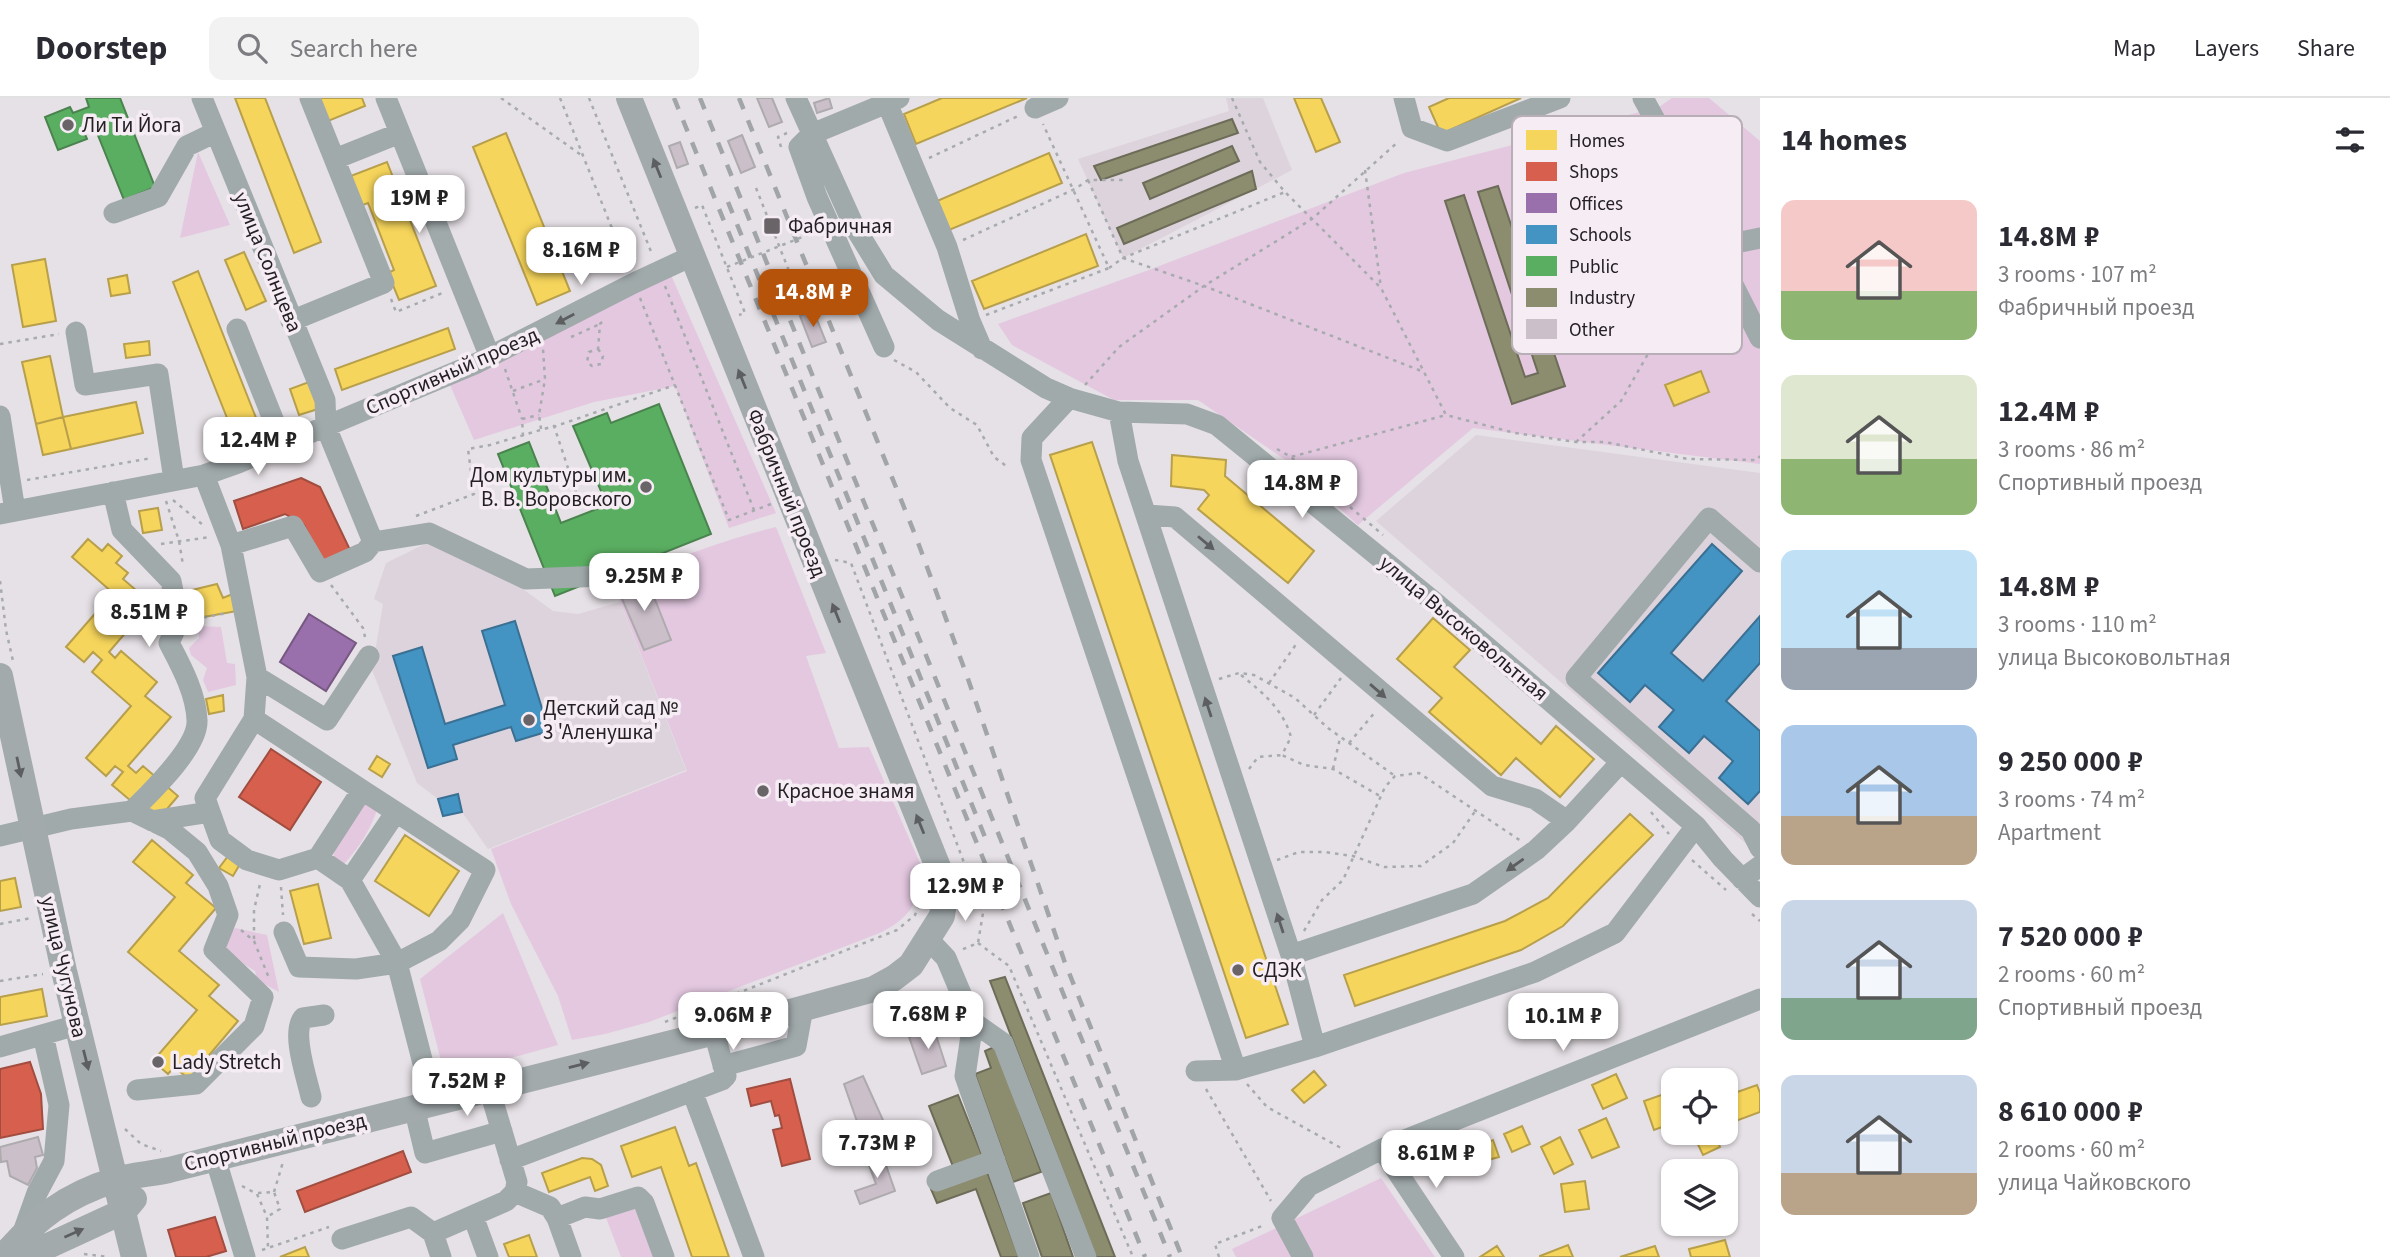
<!DOCTYPE html>
<meta charset="utf-8">
<style>
body{margin:0;font-family:"Source Sans 3",sans-serif;background:#f2f2f3;color:#2b2b33;height:100vh;display:flex;flex-direction:column;font-size:26px;white-space:nowrap}
*{box-sizing:border-box;margin:0}
p{font-size:23px;color:#7c7c81}
.icon{flex:none;width:38px;height:38px;fill:none;stroke:currentColor;stroke-width:2;stroke-linecap:round;stroke-linejoin:round}
.map{position:relative;flex:1;overflow:hidden}
.sheet{display:flex;flex-direction:column;background:#fff;width:630px}
.sheet>*{flex:none}
.tools{position:absolute;left:1661px;top:970px;display:grid;gap:14px}
.tools a{display:grid;place-items:center;width:77px;height:77px;border-radius:14px;background:#fff;box-shadow:0 2px 5px #0004;font-size:35px}
.price{position:absolute;translate:-50% -60px;padding:0 16px;border-radius:14px;background:#fff;color:#222;font-size:23px;line-height:46px;filter:drop-shadow(0 2px 4px #0008)}
.price::after{content:'';position:absolute;left:50%;top:42px;width:21px;height:16px;margin-left:-10px;background:inherit;clip-path:polygon(0 0,100% 0,50% 100%)}
.price.selected{background:#b45309;color:#fff}
ul{padding:0;list-style:none}
li{display:flex;align-items:center;gap:21px;height:175px;padding:0 21px}
li span{display:grid;place-items:center;flex:none;width:196px;height:140px;border-radius:14px;color:#555}
li>.icon{margin-inline-start:auto}
span .icon{width:84px;height:84px;fill:#fffc;stroke-width:1}
li b{font-size:30px}
h2{display:flex;justify-content:space-between;align-items:center;height:84px;padding:0 21px;font-size:30px}
header{display:flex;align-items:center;gap:42px;box-sizing:border-box;height:98px;padding:0 35px;background:#fff;border-bottom:2px solid #e1e1e2}
header strong{font-size:33px}
nav{display:flex;gap:38px;margin-inline-start:auto;font-size:24px}
.search{width:490px;height:63px;background:#f2f2f3;display:flex;align-items:center;gap:18px;box-sizing:border-box;padding:0 24px;border-radius:14px;color:#7c7c81;font-size:26px}
main{display:flex;flex:1;min-height:0}
.map>svg:first-child{display:block}
</style>
<header>
<strong>Doorstep</strong>
<div class="search"><svg class="icon" aria-label="search" viewBox="0 0 24 24"><circle cx="10" cy="10" r="6"/><path d="M15 15l6 6"/></svg>Search here</div>
<nav><a>Map</a><a>Layers</a><a>Share</a></nav>
</header>
<main>
<div class="map">
<svg width="1760" height="1159" viewBox="0 0 1760 1159">
<rect width="100%" height="100%" fill="#e6e1e6"/>
<path fill="#ddd3dc" d="M1226 0H1263L1292 72 1123 160 1078 61 1229 13Z
M1476 337 1760 375V758L1376 423Z
M431 443 516 486 553 513 578 516 620 504 686 672 488 751 462 714 443 718 438 701 417 685 372 572 383 506 374 501 386 465Z"/>
<path fill="#e3c8e0" d="M1672 0H1709L1760 43V366L1473 330 1358 427 1287 363 1198 302H1114L1012 247 998 226 1146 173 1404 75 1659 9Z
M198 54 230 127 180 140Z
M671 177 776 415 729 430 675 288 594 304 474 342 450 287Z
M776 429 826 555 806 558 839 650 869 649 920 765C924 801 909 822 877 836L649 924 605 936 572 942 558 898 511 806 491 751 687 673 614 488 648 478 646 472C689 456 731 440 776 429Z
M199 528 221 529 227 565 235 566 236 587 208 594 203 582 207 570 191 557 189 550 199 540Z
M369 702 378 708C372 730 359 750 343 767L333 764C334 743 351 714 369 702Z
M503 815 558 947 445 978 420 881Z
M235 830 267 837 279 894 257 882 255 873 234 860 223 844Z
M1381 1080 1435 1159H1236L1232 1151Z
M633 1106 653 1159H621L605 1117Z"/>
<path fill="#f6d55c" stroke="#b79f4b" stroke-width="2" d="M235 0H265L321 144 294 155Z
M319 0H362L365 8 328 23Z
M942 0H1027L916 46 904 16Z
M1294 0H1321L1340 44 1316 54Z
M1449 0H1521L1441 36 1429 9Z
M506 35 570 193 537 207 473 49Z
M1049 55 1062 85 949 132 937 103Z
M387 64 436 188 399 202 388 175 394 172 368 105 360 108 348 79Z
M1086 136 1098 168 984 211 972 183Z
M244 154 266 203 246 212 225 162Z
M45 161 56 223 23 229 12 167Z
M198 173 260 330 235 340 173 184Z
M127 177 130 195 111 198 108 181Z
M448 230 455 251 342 292 335 271Z
M149 243 150 257 126 260 124 246Z
M50 258 63 319 36 326 22 264Z
M1701 273 1709 294 1674 308 1665 287Z
M309 284 318 311 299 317 290 291Z
M136 304 143 335 71 351 63 319Z
M63 319 71 351 43 357 36 326Z
M1092 344 1288 926 1246 940 1050 357Z
M1172 357 1226 362 1225 378 1314 453 1288 485 1198 411 1209 397 1204 392 1171 388Z
M158 410 162 432 143 435 139 413Z
M88 441 102 453 108 446 122 458 116 465 128 475 123 481 151 505 109 554 115 560 121 553 157 584 145 598 171 619 128 668 136 675 143 668 178 698 156 724 112 687 123 674 115 668 106 678 86 660 131 608 92 574 102 562 93 554 84 564 66 549 113 495 72 459Z
M217 486 223 500 235 495 237 513 198 520 192 492Z
M1433 520 1470 552 1454 569 1541 646 1556 628 1594 661 1560 699 1516 660 1501 677 1429 614 1442 600 1397 561Z
M223 597 224 613 209 616 206 601Z
M377 658 390 666 382 679 369 671Z
M1630 716 1653 737 1563 828 1521 852 1355 908 1344 877 1505 823 1548 800Z
M405 737 459 773 429 818 375 783Z
M152 742 193 777 186 785 216 810 179 853 219 887 209 898 238 923 189 981 174 969 168 976 153 963 197 912 128 854 175 799 133 764Z
M228 758 240 766 233 778 219 770Z
M15 780 21 809 0 813V783Z
M318 786 331 840 304 846 290 793Z
M42 891 47 918 0 927V899Z
M1314 973 1326 987 1304 1005 1292 992Z
M1616 976 1627 1000 1603 1011 1592 987Z
M1757 987 1760 995V1014L1733 1024 1726 1005V998Z
M1667 995 1673 1012V1025L1654 1032 1644 1003Z
M1606 1020 1619 1049 1592 1060 1579 1032Z
M1522 1028 1530 1046 1512 1054 1504 1036Z
M675 1029 689 1068 696 1065 729 1159H692L661 1069 632 1079 621 1048Z
M1692 1034H1714L1720 1049 1703 1057Z
M1560 1039 1573 1066 1554 1076 1541 1049Z
M1493 1042 1499 1059 1488 1062 1483 1046Z
M1470 1049 1474 1062 1460 1066 1456 1053Z
M582 1060 592 1061 601 1067 608 1088 595 1093 590 1079 549 1094 542 1075Z
M1585 1083 1589 1111 1565 1114 1561 1086Z
M529 1137 537 1159H509L504 1146Z
M1725 1142 1730 1159H1691L1689 1151Z
M1568 1147 1573 1159H1540V1158Z
M1497 1148 1504 1159H1480Z
M1655 1148 1659 1159H1620Z
M305 1149 309 1159H280Z"/>
<path fill="#d6604d" stroke="#a14d40" stroke-width="2" d="M301 380 320 389 351 454 323 465 304 427 285 416 243 431 234 403Z
M271 651 321 684 290 732 239 699Z
M30 964 41 996 43 1031 0 1040V971Z
M790 981 810 1061 782 1068 773 1032 782 1030 779 1017 775 1018 771 1003 751 1008 747 991Z
M403 1053 411 1074 305 1114 297 1093Z
M215 1119 226 1153 206 1159H176L168 1132Z"/>
<path fill="#9970ab" stroke="#765882" stroke-width="2" d="M309 516 356 545 326 593 280 564Z"/>
<path fill="#4393c3" stroke="#3a7093" stroke-width="2" d="M1712 446 1742 473 1671 555 1703 583 1760 518V565L1726 603 1760 633V693L1748 706 1719 680 1733 663 1704 638 1689 655 1659 629 1674 612 1645 587 1630 604 1598 575Z
M515 523 549 633 516 643 511 629 453 647 457 661 428 670 393 558 422 549 445 626 505 607 482 533Z
M458 696 462 714 443 718 438 701Z"/>
<path fill="#5aae61" stroke="#4a834e" stroke-width="2" d="M86 0H120L155 89 124 102 95 30 84 34 87 41 58 52 45 19 70 9 73 15 89 9Z
M659 306 711 436 555 498 498 356 529 344 561 425 607 407 573 328 607 315 611 325Z"/>
<path fill="#8c8c6e" stroke="#6d6c58" stroke-width="2" d="M1232 21 1238 35 1101 82 1094 68Z
M1232 48 1239 63 1150 101 1143 85Z
M1252 73 1256 91 1124 146 1117 130Z
M1498 88 1565 288 1512 306 1445 103 1464 97 1525 279 1538 275 1478 94Z
M1005 879 1115 1159H1096L990 883Z
M996 948 1041 1074 1013 1084 975 976 991 970 985 953Z
M958 997 983 1060 954 1071 929 1008Z
M986 1071 1019 1159H1001L976 1091 937 1105 931 1091Z
M1051 1095 1073 1159H1042L1023 1105Z"/>
<path fill="#cbbfca" stroke="#aeabae" stroke-width="2" d="M757 0H772L782 24 769 29Z
M829 0 832 10 817 15 814 5Z
M742 37 755 69 741 75 728 43Z
M680 44 688 66 677 70 669 48Z
M813 212 826 244 812 249 800 218Z
M646 479 671 542 644 552 617 489Z
M934 931 946 968 922 976 909 939Z
M863 978 887 1031 861 1035 844 986Z
M38 1039 43 1057 35 1059 37 1070 28 1087 10 1078 7 1063 1 1064 0 1049Z
M881 1053 895 1093 860 1106 855 1093 876 1086 866 1059Z"/>
<g fill="none" stroke-linecap="round" stroke-linejoin="round">
<path stroke="#a7abae" stroke-width="2.5" stroke-dasharray="3.5 5" stroke-linecap="butt" d="M501 0 584 59
M560 0 627 168
M589 0 652 156
M1232 0 1260 64 1285 94 1381 190 1424 274
M781 49 778 39 787 35
M929 60 1018 18
M1365 72 1381 190
M1088 82 1123 160 1285 94
M756 90 799 198
M695 110 702 107 745 215 739 217
M963 142 1075 91 1088 82H1124
M1109 170 1123 160 1204 188 1424 274 1446 317 1515 335 1576 344H1605L1688 361 1757 362 1760 358
M665 188 754 412
M640 200 729 422 771 406
M391 201 396 214 445 194
M986 217 1109 170 1043 26
M571 239 600 226
M0 246 59 236
M598 251 603 258 601 266 592 268 587 264 589 254Z
M598 252 600 226 604 222
M894 262 916 274 950 310 977 327 994 359 1009 370
M505 271 522 321
M1085 287 1119 249 1204 188 1312 121 1399 43
M513 293 545 281
M553 329 675 287
M541 331 539 317 545 281 543 251
M523 338 522 321 539 317
M1576 344 1621 303 1656 242 1684 231 1725 211
M1277 351 1291 359 1383 437
M1294 366 1291 359 1446 317
M27 382 152 360
M173 402 203 427
M166 403 179 443 183 467
M416 418 474 396 468 351 490 347 554 328 581 409
M161 446 210 439
M835 462 851 465 983 815 978 845 961 852
M0 483 6 532 13 563
M331 487 363 530 365 539
M195 521 227 515
M1241 577C1263 595 1283 611 1291 639L1282 657 1304 667 1333 671 1380 698
M1219 581 1239 575 1254 577 1295 600 1328 630 1395 678
M1269 585 1297 545
M1314 617 1341 580
M1349 645 1376 613
M1249 671 1258 659 1282 657
M1333 671 1340 640
M1651 714 1669 736
M1277 762 1299 754H1324L1353 758 1384 769 1421 768 1453 745 1476 712
M1692 762 1726 792
M281 789 283 817
M1752 816 1760 823
M0 826 31 820
M241 832 254 843 269 880
M1304 833 1322 802 1343 782 1385 689 1395 678 1419 675 1521 743
M254 841V812L260 786
M978 845 1009 868 1133 1159
M0 883 43 876
M665 924 897 832 915 817 923 797
M1247 986 1267 1009 1341 1050
M1206 991 1271 1103
M125 1031 141 1046 161 1053
M242 1088 257 1096 267 1119 268 1150
M274 1094 283 1064
M258 1095 274 1094 280 1111 267 1119
M262 1152 329 1129
M84 1156 109 1159
M1219 1159 1215 1146 1265 1127"/>
<path stroke="#a1aaab" stroke-width="21" d="M202 0 325 302 326 329 373 444 429 435 526 481 632 477
M386 0 490 259
M796 0 854 128 884 177 938 222 1046 290 1069 300 1119 314 1187 316 1217 327 1438 507 1696 728 1723 761 1760 799
M1404 0 1412 30 1447 43 1560 0
M1643 0 1666 42 1712 145 1731 146 1760 140
M887 5 947 149 970 223 982 251
M1035 10 1058 0
M335 61 400 35
M114 115 158 99 187 48 216 34
M1712 145 1760 240
M291 223 384 185 310 0
M237 231 283 346
M76 234 85 287 158 276 174 382
M884 249 817 99 799 49 812 36 899 0
M1069 300 1032 340 1031 362 1236 972 1315 949
M1119 314 1128 363 1291 857 1473 796 1536 752 1567 723 1621 664
M0 318 15 413
M204 377 231 447 293 428 320 474 365 454 373 444
M113 394 122 432 171 483 179 523 169 545C181 568 196 595 197 622 199 649 150 695 132 713
M0 416 204 377 238 365 477 265 634 185 692 158
M1147 417 1175 419 1492 688 1535 701 1567 723
M231 447 257 579 327 622 369 558
M1760 464 1709 420 1576 580 1751 732 1760 750
M254 621 362 692 318 760 279 772 247 762 220 742 205 700 254 621 257 579
M152 723 210 714
M0 738 71 721 132 713 169 731 197 754 218 788 228 817 214 852 263 899 254 928 196 986 137 992
M318 760 350 782 396 714 362 692
M1742 781 1760 768
M350 782 397 865 439 843 460 822 485 772 396 714
M284 834 299 869 356 871 397 865 433 1004
M928 841 946 860 973 924 1003 945 1086 1159
M1291 857 1315 949 1535 874 1615 835 1696 728
M973 924 965 978 1029 1159
M0 949 77 927
M723 968 796 948 803 910
M1196 973 1236 972
M692 993 754 1159
M311 999C307 980 291 936 303 920L324 917
M414 1009 425 1055 502 1033
M1382 1051 1454 1159
M215 1059 245 1159
M510 1062 722 982 726 978 714 934
M937 1083 995 1062
M515 1094 550 1109 557 1120 585 1109 600 1111 638 1099 644 1105 664 1159
M473 1118 488 1159
M557 1120 571 1159
M22 1137 37 1095 54 1063 59 1007 43 937
M342 1141 411 1119 433 1135
M441 1159 433 1135 506 1103 515 1094 517 1084 489 990
M1303 1159 1282 1120 1309 1088 1382 1051 1760 901"/>
<path stroke="#a2aaac" stroke-width="26" d="M0 578 64 873 134 1159
M3 1159C35 1121 66 1097 115 1082 132 1077 151 1076 169 1072L735 929 874 891 894 880 911 867 942 818 946 789 629 0
M24 1159 124 1113 134 1101"/>
<path stroke="#a1a5a8" stroke-width="4.5" stroke-dasharray="12 12" stroke-linecap="butt" d="M674 0 1145 1159
M700 0 1170 1159
M739 0 916 439 967 578 1064 862 1182 1159
M728 104 989 749"/>
<path stroke="#a7abae" stroke-width="2.5" stroke-dasharray="3.5 5" stroke-linecap="butt" d="M727 169 815 134"/>
</g>
<defs><path id="oneway-solid" d="M-6-.8H1V-3.2L6.5 0L1 3.2V.8H-6Z" transform="scale(1.75)"/></defs>
<g fill="#5d5e61">
<use href="#oneway-solid" transform="translate(657 70) rotate(-112)"/>
<use href="#oneway-solid" transform="translate(742 281) rotate(-112)"/>
<use href="#oneway-solid" transform="translate(836 515) rotate(-112)"/>
<use href="#oneway-solid" transform="translate(19 669) rotate(78)"/>
<use href="#oneway-solid" transform="translate(920 726) rotate(-112)"/>
<use href="#oneway-solid" transform="translate(86 962) rotate(76)"/>
<use href="#oneway-solid" transform="translate(579 967) rotate(-14)"/>
<use href="#oneway-solid" transform="translate(74 1135) rotate(-24)"/>
</g>
<g fill="#5c5e60">
<use href="#oneway-solid" transform="translate(565 221) rotate(152)"/>
<use href="#oneway-solid" transform="translate(1206 445) rotate(40)"/>
<use href="#oneway-solid" transform="translate(1378 593) rotate(41)"/>
<use href="#oneway-solid" transform="translate(1208 609) rotate(-108)"/>
<use href="#oneway-solid" transform="translate(1515 767) rotate(145)"/>
<use href="#oneway-solid" transform="translate(1280 825) rotate(-108)"/>
</g>
<g fill="#686467" stroke="#f6ecf4" stroke-width="2.5">
<circle cx="68" cy="27" r="7"/>
<rect x="763" y="119" width="18" height="18" rx="3.5"/>
<circle cx="646" cy="389" r="7"/>
<circle cx="529" cy="622" r="7"/>
<circle cx="763" cy="693" r="7"/>
<circle cx="1238" cy="872" r="7"/>
<circle cx="158" cy="964" r="7"/>
</g>
<g text-anchor="middle" dominant-baseline="central" stroke-width="7" stroke-linejoin="round" paint-order="stroke">
<g font-size="21" fill="#242023" stroke="#f6ecf4" text-anchor="start">
<text x="82" y="27">Ли Ти Йога</text>
<text x="788" y="128">Фабричная</text>
<text x="632" y="377" text-anchor="end">Дом культуры им.<tspan x="632" dy="24">В. В. Воровского</tspan></text>
<text x="543" y="610">Детский сад №<tspan x="543" dy="24">3 'Аленушка'</tspan></text>
<text x="777" y="693">Красное знамя</text>
<text x="1252" y="872">СДЭК</text>
<text x="172" y="964">Lady Stretch</text>
</g>
<g font-size="21" fill="#242023" stroke="#f6ecf4">
<text transform="translate(268 164) rotate(68)">улица Солнцева</text>
<text transform="translate(452 273) rotate(-24)">Спортивный проезд</text>
<text transform="translate(787 395) rotate(68)">Фабричный проезд</text>
<text transform="translate(1464 530) rotate(40)">улица Высоковольтная</text>
<text transform="translate(64 869) rotate(77)">улица Чугунова</text>
<text transform="translate(275 1044) rotate(-14)">Спортивный проезд</text>
</g>
</g>
<rect x="1512" y="18" width="230" height="238" rx="10" fill="#f6ecf4" stroke="#b7afb5" stroke-width="2"/>
<rect x="1526" y="32" width="31" height="20" fill="#f6d55c"/>
<rect x="1526" y="64" width="31" height="19" fill="#d6604d"/>
<rect x="1526" y="95" width="31" height="20" fill="#9970ab"/>
<rect x="1526" y="127" width="31" height="19" fill="#4393c3"/>
<rect x="1526" y="158" width="31" height="20" fill="#5aae61"/>
<rect x="1526" y="190" width="31" height="19" fill="#8c8c6e"/>
<rect x="1526" y="221" width="31" height="20" fill="#cbbfca"/>
<g font-size="19" fill="#242023">
<text x="1569" y="49">Homes</text>
<text x="1569" y="80">Shops</text>
<text x="1569" y="112">Offices</text>
<text x="1569" y="143">Schools</text>
<text x="1569" y="175">Public</text>
<text x="1569" y="206">Industry</text>
<text x="1569" y="238">Other</text>
</g>
</svg>
<div class="tools">
<a><svg class="icon" aria-label="locate" viewBox="0 0 24 24"><circle cx="12" cy="12" r="6"/><path d="M12 2v4M12 18v4M2 12h4M18 12h4"/></svg></a>
<a><svg class="icon" aria-label="layers" viewBox="0 0 24 24"><path d="M12 4l9 5-9 5-9-5zM3 14l9 5 9-5"/></svg></a>
</div>
<b class="price" style="left:419px;top:137px">19M ₽</b>
<b class="price" style="left:581px;top:189px">8.16M ₽</b>
<b class="price selected" style="left:813px;top:231px">14.8M ₽</b>
<b class="price" style="left:258px;top:379px">12.4M ₽</b>
<b class="price" style="left:1302px;top:422px">14.8M ₽</b>
<b class="price" style="left:644px;top:515px">9.25M ₽</b>
<b class="price" style="left:149px;top:551px">8.51M ₽</b>
<b class="price" style="left:965px;top:825px">12.9M ₽</b>
<b class="price" style="left:928px;top:953px">7.68M ₽</b>
<b class="price" style="left:733px;top:954px">9.06M ₽</b>
<b class="price" style="left:1563px;top:955px">10.1M ₽</b>
<b class="price" style="left:467px;top:1020px">7.52M ₽</b>
<b class="price" style="left:877px;top:1082px">7.73M ₽</b>
<b class="price" style="left:1436px;top:1092px">8.61M ₽</b>
</div>
<section class="sheet">
<h2>14 homes<svg class="icon" aria-label="filters" viewBox="0 0 24 24"><path d="M4 7h16M4 17h16"/><circle cx="9" cy="7" r="2"/><circle cx="15" cy="17" r="2"/></svg></h2>
<ul>
<li><span style="background:linear-gradient(#f6c9c9 65%,#8fb573 0)"><svg class="icon" aria-label="home" viewBox="0 0 24 24"><path d="M3 11l9-7 9 7M6 9v11h12V9"/></svg></span><div><b>14.8M ₽</b><p>3 rooms · 107 m²</p><p>Фабричный проезд</p></div></li>
<li><span style="background:linear-gradient(#dfe7d0 60%,#8fb573 0)"><svg class="icon" aria-label="home" viewBox="0 0 24 24"><path d="M3 11l9-7 9 7M6 9v11h12V9"/></svg></span><div><b>12.4M ₽</b><p>3 rooms · 86 m²</p><p>Спортивный проезд</p></div></li>
<li><span style="background:linear-gradient(#bfe0f5 70%,#9aa5b1 0)"><svg class="icon" aria-label="home" viewBox="0 0 24 24"><path d="M3 11l9-7 9 7M6 9v11h12V9"/></svg></span><div><b>14.8M ₽</b><p>3 rooms · 110 m²</p><p>улица Высоковольтная</p></div></li>
<li><span style="background:linear-gradient(#a9c7e8 65%,#b9a48a 0)"><svg class="icon" aria-label="home" viewBox="0 0 24 24"><path d="M3 11l9-7 9 7M6 9v11h12V9"/></svg></span><div><b>9 250 000 ₽</b><p>3 rooms · 74 m²</p><p>Apartment</p></div></li>
<li><span style="background:linear-gradient(#c9d6e8 70%,#7fa58c 0)"><svg class="icon" aria-label="home" viewBox="0 0 24 24"><path d="M3 11l9-7 9 7M6 9v11h12V9"/></svg></span><div><b>7 520 000 ₽</b><p>2 rooms · 60 m²</p><p>Спортивный проезд</p></div></li>
<li><span style="background:linear-gradient(#c9d6e8 70%,#b9a48a 0)"><svg class="icon" aria-label="home" viewBox="0 0 24 24"><path d="M3 11l9-7 9 7M6 9v11h12V9"/></svg></span><div><b>8 610 000 ₽</b><p>2 rooms · 60 m²</p><p>улица Чайковского</p></div></li>
</ul>
</section>
</main>
